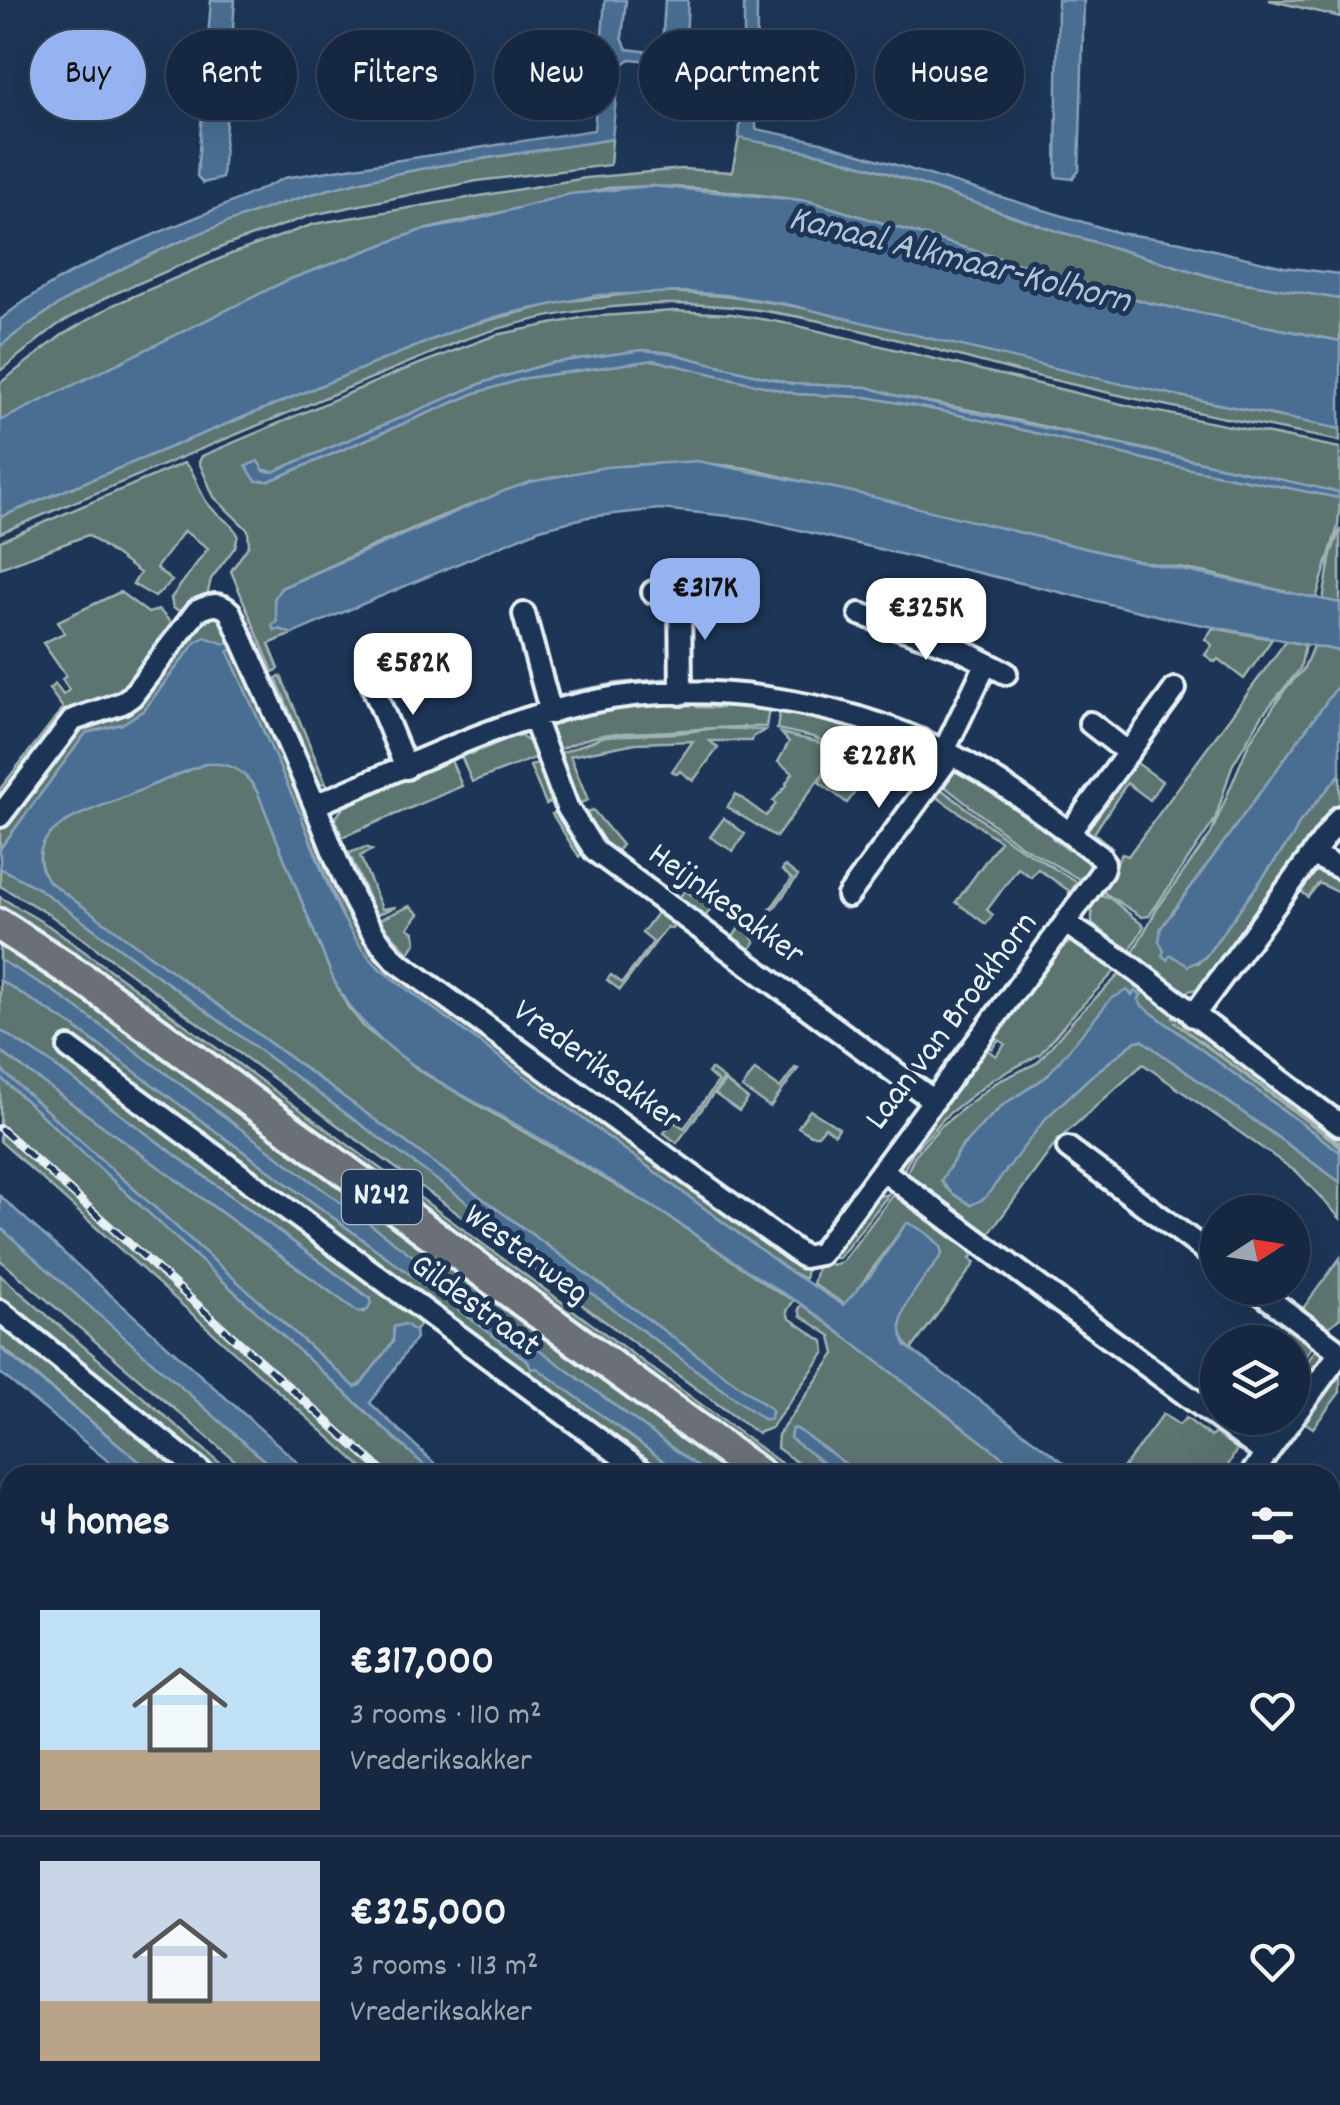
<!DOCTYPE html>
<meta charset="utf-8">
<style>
body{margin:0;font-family:Dekko,sans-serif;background:#1f3048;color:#f1f3f6;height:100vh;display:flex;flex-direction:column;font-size:38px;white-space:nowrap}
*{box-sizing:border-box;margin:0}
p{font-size:32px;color:#9ea6b1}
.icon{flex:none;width:55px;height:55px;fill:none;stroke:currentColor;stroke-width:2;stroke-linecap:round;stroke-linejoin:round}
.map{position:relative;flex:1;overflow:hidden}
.sheet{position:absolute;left:0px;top:1465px;width:1340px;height:640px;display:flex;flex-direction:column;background:#162841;border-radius:30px 30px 0 0;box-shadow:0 10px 40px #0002,0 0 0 2px #35445a}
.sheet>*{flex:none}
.banner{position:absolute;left:30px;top:30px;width:1280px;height:90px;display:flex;gap:20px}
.needle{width:65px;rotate:78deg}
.controls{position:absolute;left:1200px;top:1195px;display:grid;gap:20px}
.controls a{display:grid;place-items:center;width:110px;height:110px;border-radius:50%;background:#162841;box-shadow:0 10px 40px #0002,0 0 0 2px #35445a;font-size:50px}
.price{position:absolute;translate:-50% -85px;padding:0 22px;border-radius:20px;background:#fff;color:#222;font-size:32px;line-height:65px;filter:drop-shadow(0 2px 5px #0008)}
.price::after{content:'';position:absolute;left:50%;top:60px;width:30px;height:22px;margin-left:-15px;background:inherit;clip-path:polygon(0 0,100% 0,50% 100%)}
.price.on{background:#95b2f1;color:#111}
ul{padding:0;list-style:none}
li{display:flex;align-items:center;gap:30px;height:250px;padding:0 40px}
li+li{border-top:2px solid #35445a}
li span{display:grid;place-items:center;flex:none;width:280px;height:200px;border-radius:0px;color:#555}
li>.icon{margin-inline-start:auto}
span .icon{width:120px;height:120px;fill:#fffc;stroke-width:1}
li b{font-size:42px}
h2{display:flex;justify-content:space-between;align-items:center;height:120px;padding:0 40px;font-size:42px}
.pill{padding:0 35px;border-radius:45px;background:#162841;box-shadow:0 10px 40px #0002,0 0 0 2px #35445a;font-size:35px;line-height:90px}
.pill.on{background:#95b2f1;color:#111}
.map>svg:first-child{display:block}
</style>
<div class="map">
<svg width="1340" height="2105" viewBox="0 0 1340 2105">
<rect width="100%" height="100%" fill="#1d3557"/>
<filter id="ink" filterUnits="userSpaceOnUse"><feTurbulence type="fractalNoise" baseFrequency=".01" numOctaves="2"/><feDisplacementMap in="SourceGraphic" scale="20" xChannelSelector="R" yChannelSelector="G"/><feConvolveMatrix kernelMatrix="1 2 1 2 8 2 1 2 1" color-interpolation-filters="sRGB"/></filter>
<g filter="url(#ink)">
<path fill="#2e4367" d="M163 2095H989L1000 2105H156Z"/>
<path fill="#5b7470" stroke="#a2b2b4" stroke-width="2.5" d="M1269 0H1340V17Z
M739 138 827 155 876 169 1051 229 1216 278 1340 299V341L1149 303 809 201 709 189 652 186 608 188 419 231 288 280 0 421V383L62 335 113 305 231 254 314 224 586 178 682 169 732 172Z
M612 139 610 165 477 181 312 215 227 245 109 296 56 326 0 371V346C89 276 197 229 305 196 404 166 510 156 612 139Z
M646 292C779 292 907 332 1035 363 1136 388 1238 408 1340 429V441C1236 421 1132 399 1028 374 935 351 827 316 732 307 642 298 549 310 463 340L0 533V517L463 327 560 302Z
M673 311 732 314 790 324 1134 407 1340 448V493L970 410 897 396 867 387 792 384 670 353 643 350 551 363 485 382 273 472 247 466 269 481 475 393 526 378 654 360 797 394 867 397 947 412 1165 464 1340 498 1338 526 1316 599 1207 573 1138 561 746 468C570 442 436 519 281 588L274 599 280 629 292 634 269 644 279 669 273 672 231 571 249 545 248 530 214 497 199 462 202 456 401 371 496 335 586 317Z
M184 463C197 472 198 493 209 505 218 517 232 522 238 535L235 547 211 579 207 596 185 613 173 608 171 598 208 548 184 531 156 568 172 581 155 597 133 584 140 573 88 535 0 568V541Z
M1340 529V603L1323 600 1331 554Z
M120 592 148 613 159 610 174 626 125 692 79 708 0 806V789L63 708 49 689 55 684 63 695 69 690 62 679 66 676 43 643 64 633 58 621Z
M209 613 222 616 352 914 467 1022 794 1263 807 1268 805 1279 788 1270 381 970 364 954 345 923 301 817 304 815 300 814 225 645 196 642 144 710 122 724 86 733 0 849V825L71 729 110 713 195 620Z
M1213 628 1272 639 1244 679 1218 659 1215 662 1205 655 1212 645 1205 639Z
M1286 641 1305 645 1300 669 1263 714 1232 766 1215 820 1149 916 1142 917 1100 890 1122 854 1128 856Z
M1313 646 1340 651V683L1161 928C1156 953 1176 960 1197 963L1205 957 1293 836 1299 823 1340 774V803L1200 992 1196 989 1185 992 1132 954 1157 909 1211 834 1249 743 1286 688 1303 670Z
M281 676 326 784 320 783 317 778 276 678Z
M672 678V688L569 701 568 692 618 683Z
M697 702V707L722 708 723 703 769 708 766 727C734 726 704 729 672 731 617 735 605 727 552 753 550 743 545 731 554 723 572 706 669 703 697 702Z
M780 709 829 719 889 738 888 743 926 759 928 755 935 761 926 777 864 759 813 737 777 729Z
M716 728 765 730 753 737 752 741H710L718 748 693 781 680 771 677 774 672 771 693 741 636 743 570 756 588 800 573 806 553 756 605 736 678 733Z
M781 733 817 742 866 763 924 780 916 791 870 772 847 803 819 782 835 761 833 760 776 837 727 807 736 794 766 816 776 804 773 801 787 785 786 783 793 773 778 762 789 742Z
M517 734 531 743 537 757 472 782 460 753 469 750 471 754 503 741 502 736Z
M450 758 462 786 342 837 335 819 342 809 340 804Z
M1130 758 1162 781 1150 800 1127 783 1094 833 1112 848 1107 854 1079 834Z
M219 763C238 767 248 776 258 793L334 981 348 1007 365 1028 420 1071 663 1213 776 1291 794 1300 787 1311 789 1318 824 1342 825 1352 771 1428 757 1433 100 951 50 915 0 886V868L38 888 765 1420 772 1412 771 1409 48 881C17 831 84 813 117 800 146 788 175 775 205 764Z
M539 763 555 800 546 804 530 766Z
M951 768 991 789 1054 834 1052 838 1068 850 1072 847 1086 857 1092 867 1086 883 1017 843 939 782Z
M936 785 1012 843 1077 882 1069 894 1068 890 1038 869 1031 877 1018 868 987 910 993 915 986 924 956 902 1000 841 931 793Z
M593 810 622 845 613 856 578 816Z
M559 811 585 851 579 857 552 814Z
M724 818 745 834 733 851 710 837Z
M366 847 372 850 360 856 382 909 396 907 376 915 349 853Z
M785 866 798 876 752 938 755 942 747 954V950L732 938 746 918 758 926 792 879 782 870Z
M1315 870H1326L1340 877V893L1319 883 1308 897 1297 888Z
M685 890 711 909 702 921 676 902Z
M1097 893 1111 899 1144 926 1129 952 1092 923V912L1086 907Z
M0 897 49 926 135 988 797 1475H779L58 946 0 908Z
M410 906 419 914 408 928 414 932 416 942 409 953 378 920Z
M660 909 677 922 672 929 667 927 620 990 607 980 611 975 622 983 653 942 642 933Z
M0 939 104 1004 740 1475H709L53 991 0 960Z
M1073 942 1117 969 1070 1018 1040 1054 992 1080 947 1115 913 1152 902 1174 900 1160 983 1047 996 1056 1005 1044 998 1040 992 1049 985 1044C1002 1021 1047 946 1073 942Z
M1121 973 1173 1010V1020L1176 1013 1340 1134V1143L1174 1022 1340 1146V1152L1141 1005 1138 1000 1141 995 1126 993 1046 1077 1003 1105 984 1123 962 1146 941 1181 946 1188 971 1205 1046 1118 1090 1077 1136 1041 1142 1040 1340 1182V1218L1299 1174 1143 1064 1058 1140 989 1234 977 1225 974 1229 905 1177 915 1155 940 1127 995 1083 1037 1063 1075 1018Z
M0 980 73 1026 683 1475H660L67 1039 58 1052 423 1320 415 1331 404 1324 394 1327 393 1342 360 1385 355 1387 0 1069V1051L358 1312H365L371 1299 48 1061 0 1030Z
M795 1068 798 1069 770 1107 742 1088 755 1070 780 1088Z
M711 1069 724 1079 677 1143 664 1133 673 1121 684 1128 718 1082 708 1073Z
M0 1077 435 1475H371L0 1141Z
M725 1081 748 1099 739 1111 715 1094Z
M810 1110 839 1128 835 1134 825 1127 818 1135H811L798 1127Z
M875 1193 880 1196 889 1194 839 1258H827Z
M893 1195 973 1254 970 1259 975 1263 911 1350C880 1320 924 1279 942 1254L941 1247 905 1225 846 1305 813 1284 818 1265 824 1261 833 1265 842 1262Z
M0 1227 281 1475H252L0 1260Z
M1340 1258V1318L1326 1330 1301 1311Z
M0 1275 234 1475H218L0 1299Z
M802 1304 1026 1475H861L797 1429H792L790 1438 840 1475H814L777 1448 778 1435 835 1354 831 1336 801 1316 799 1309Z
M0 1322 191 1475H156L0 1346Z
M1291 1324 1315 1342 1293 1376 1292 1342H1277Z
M1319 1345 1325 1359 1308 1379 1311 1382 1293 1407V1382Z
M1340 1367V1392L1313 1428 1301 1420Z
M1163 1414 1179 1425 1186 1418 1211 1437 1215 1433 1237 1449 1223 1475H1118Z
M1330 1730 1340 1736V1827L1330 1820Z
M1060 2095H1123L1134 2105H1071Z"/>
<path fill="#4a6e92" stroke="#89a2bb" stroke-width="2.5" d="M211 0H235L222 178 203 183 197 176Z
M605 0H626L622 38 627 49 651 52 662 46 665 0H688L686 40 667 78 656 77 650 61 630 59 619 67 612 139C510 156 404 166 305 196 197 229 89 276 0 346V320C82 252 190 226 284 178L594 130Z
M744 0H757L756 129 821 142 1119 233 1181 242 1284 267 1340 274V299L1216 278 1051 229 876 169 827 155 739 138 744 69Z
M1058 0H1084L1079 171 1072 179 1056 177Z
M652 186 809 201 1149 303 1340 341V429L1117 383 786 304 726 295 686 292 598 295 506 314 463 327 0 517V421L288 280 419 231 462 223 570 194Z
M643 350 670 353 792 384 867 387 897 396 1338 492 1340 498 1165 464 947 412 867 397 797 394 654 360 526 378 475 393 269 481H256L246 466 258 461 264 471 273 472 485 382 551 363Z
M697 461 844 490 1138 561 1340 603V651L1172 619 749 518 660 509 588 517 540 529 292 634 280 629 275 631 272 625 277 622 274 599 281 588 504 491 530 482 605 467Z
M205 637 225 644 230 643 233 649 228 652 300 813 305 815 301 817C323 870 339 930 381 970L788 1270 843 1305 871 1275 905 1225 908 1223C921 1229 941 1240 942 1254 925 1282 887 1311 906 1346L1081 1475H1026L802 1304C753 1278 709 1242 661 1212 614 1182 565 1153 517 1125 448 1086 372 1053 334 981L258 793C246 771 231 762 205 764 175 775 146 788 117 800 84 813 16 832 48 881L771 1409 770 1419H763L38 888 0 868V849L86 733 122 724 144 710 196 642Z
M1340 683V774L1299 823 1293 836 1205 957 1188 966 1171 955 1167 960 1162 955 1164 951 1159 941 1161 928Z
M0 960 53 991 118 1038 709 1475H683L537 1368 531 1369 528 1361 73 1026 0 980Z
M1127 990 1132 995 1135 991 1141 995 1138 1000 1141 1005 1340 1152V1182L1142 1040 1136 1041 1090 1077 1046 1118 985 1198 971 1205 952 1193 941 1181 962 1147 984 1123 1003 1105 1046 1077 1111 999Z
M0 1030 48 1061 369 1298 371 1302 368 1310 358 1312 0 1051Z
M0 1069 355 1387 360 1385 393 1342 394 1327 405 1324 415 1331 416 1338 370 1403 447 1475H435L0 1077Z
M0 1196 303 1467 313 1475H281L30 1254 0 1227Z
M0 1348 156 1475H125L0 1373Z
M792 1429H797L861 1475H840L790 1438Z
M1330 1673 1340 1680V1736L1330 1730Z
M10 2044V2095H83L76 2105H0V2051Z
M970 2095H1009L1020 2105H982Z"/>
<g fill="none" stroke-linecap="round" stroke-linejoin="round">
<path stroke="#89a2bb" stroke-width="5" d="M0 1907 10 1892"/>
<defs>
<path id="minor" d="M653 592H717
M680 592 681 694
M524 614 551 713
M860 614 959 649 1006 673
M373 687 406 768
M534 718 567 807 595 851 934 1101
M1090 723 1126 751
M944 751 986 664
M315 805C403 769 492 723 585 703 701 678 836 699 942 750 998 777 1050 819 1100 856L1104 863 1102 871 1065 923
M0 816 73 720 122 703 132 696 197 611C210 605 219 601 230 612 258 676 287 739 314 803 337 858 353 916 395 960L804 1257 820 1254 882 1170
M1069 833 1175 689
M1313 855 1340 868
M848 896 951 755
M1193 1016 1340 817
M69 1048 647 1475
M1068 1148 1218 1260
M1254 1288 1340 1352
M0 1311 205 1475
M1266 1454 1340 1353
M1251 1475 1266 1454 882 1170 1065 923 1126 963 1340 1125
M1330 1633 1340 1640
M1330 1979 1340 1987
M0 1998 10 1990
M406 2095 419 2105"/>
<path id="primary" d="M0 925 92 985 760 1475
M1330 1896 1340 1904"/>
</defs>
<use href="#minor" stroke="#e8f1f8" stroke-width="28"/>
<use href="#primary" stroke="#e8f1f8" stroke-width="38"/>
<use href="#minor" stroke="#1d3557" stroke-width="20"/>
<use href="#primary" stroke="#6b7074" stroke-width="30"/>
<defs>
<path id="rail" d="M0 1128 387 1475
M1079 2095 1090 2105"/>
</defs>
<use href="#rail" stroke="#e8f1f8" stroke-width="9"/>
<use href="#rail" stroke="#1d3557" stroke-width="5" stroke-dasharray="15" stroke-linecap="butt"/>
</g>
</g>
<g text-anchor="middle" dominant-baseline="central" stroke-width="10" stroke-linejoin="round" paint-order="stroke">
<rect fill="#1d3557" stroke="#abb9c8" stroke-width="2.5" x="342" y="1170" width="80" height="54" rx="8"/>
<g font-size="32" font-weight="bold" fill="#e8f1f8">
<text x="382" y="1197">N242</text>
</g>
<g font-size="35" fill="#e8f1f8" stroke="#1d3557">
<text transform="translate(725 906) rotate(36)">Heijnkesakker</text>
<text transform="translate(953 1022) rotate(-53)">Laan van Broekhorn</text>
<text transform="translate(596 1067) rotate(36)">Vrederiksakker</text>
<text transform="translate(525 1256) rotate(36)">Westerweg</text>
<text transform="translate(474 1307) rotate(36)">Gildestraat</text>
</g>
<g font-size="38" font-style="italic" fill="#b1c3d4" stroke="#1d3557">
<text transform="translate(959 262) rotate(14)">Kanaal Alkmaar-Kolhorn</text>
</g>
</g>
</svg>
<div class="controls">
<a><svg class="needle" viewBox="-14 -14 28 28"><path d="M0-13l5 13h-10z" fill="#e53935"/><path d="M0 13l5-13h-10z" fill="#9ea6b1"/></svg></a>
<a><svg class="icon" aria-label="layers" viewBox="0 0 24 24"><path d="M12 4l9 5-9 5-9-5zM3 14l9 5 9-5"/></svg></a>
</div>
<b class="price on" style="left:705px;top:643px">€317K</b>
<b class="price" style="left:926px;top:663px">€325K</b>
<b class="price" style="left:413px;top:718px">€582K</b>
<b class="price" style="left:879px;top:811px">€228K</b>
<div class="banner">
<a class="pill on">Buy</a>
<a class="pill">Rent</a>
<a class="pill">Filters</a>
<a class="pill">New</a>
<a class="pill">Apartment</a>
<a class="pill">House</a>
</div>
<section class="sheet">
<h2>4 homes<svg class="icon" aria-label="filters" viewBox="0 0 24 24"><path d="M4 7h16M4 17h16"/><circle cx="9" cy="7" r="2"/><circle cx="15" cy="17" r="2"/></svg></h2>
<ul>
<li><span style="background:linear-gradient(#bfe0f5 70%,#b9a48a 0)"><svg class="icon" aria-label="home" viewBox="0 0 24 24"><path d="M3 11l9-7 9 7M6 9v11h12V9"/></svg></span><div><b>€317,000</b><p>3 rooms · 110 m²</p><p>Vrederiksakker</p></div><svg class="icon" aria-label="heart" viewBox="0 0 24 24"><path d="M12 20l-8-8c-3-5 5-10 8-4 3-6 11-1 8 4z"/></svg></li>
<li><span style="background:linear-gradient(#c9d6e8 70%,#b9a48a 0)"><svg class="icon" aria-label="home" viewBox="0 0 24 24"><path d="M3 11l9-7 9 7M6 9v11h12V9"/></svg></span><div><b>€325,000</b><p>3 rooms · 113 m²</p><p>Vrederiksakker</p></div><svg class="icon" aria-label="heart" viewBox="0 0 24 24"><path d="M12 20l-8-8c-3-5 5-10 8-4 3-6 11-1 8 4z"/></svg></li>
</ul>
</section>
</div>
